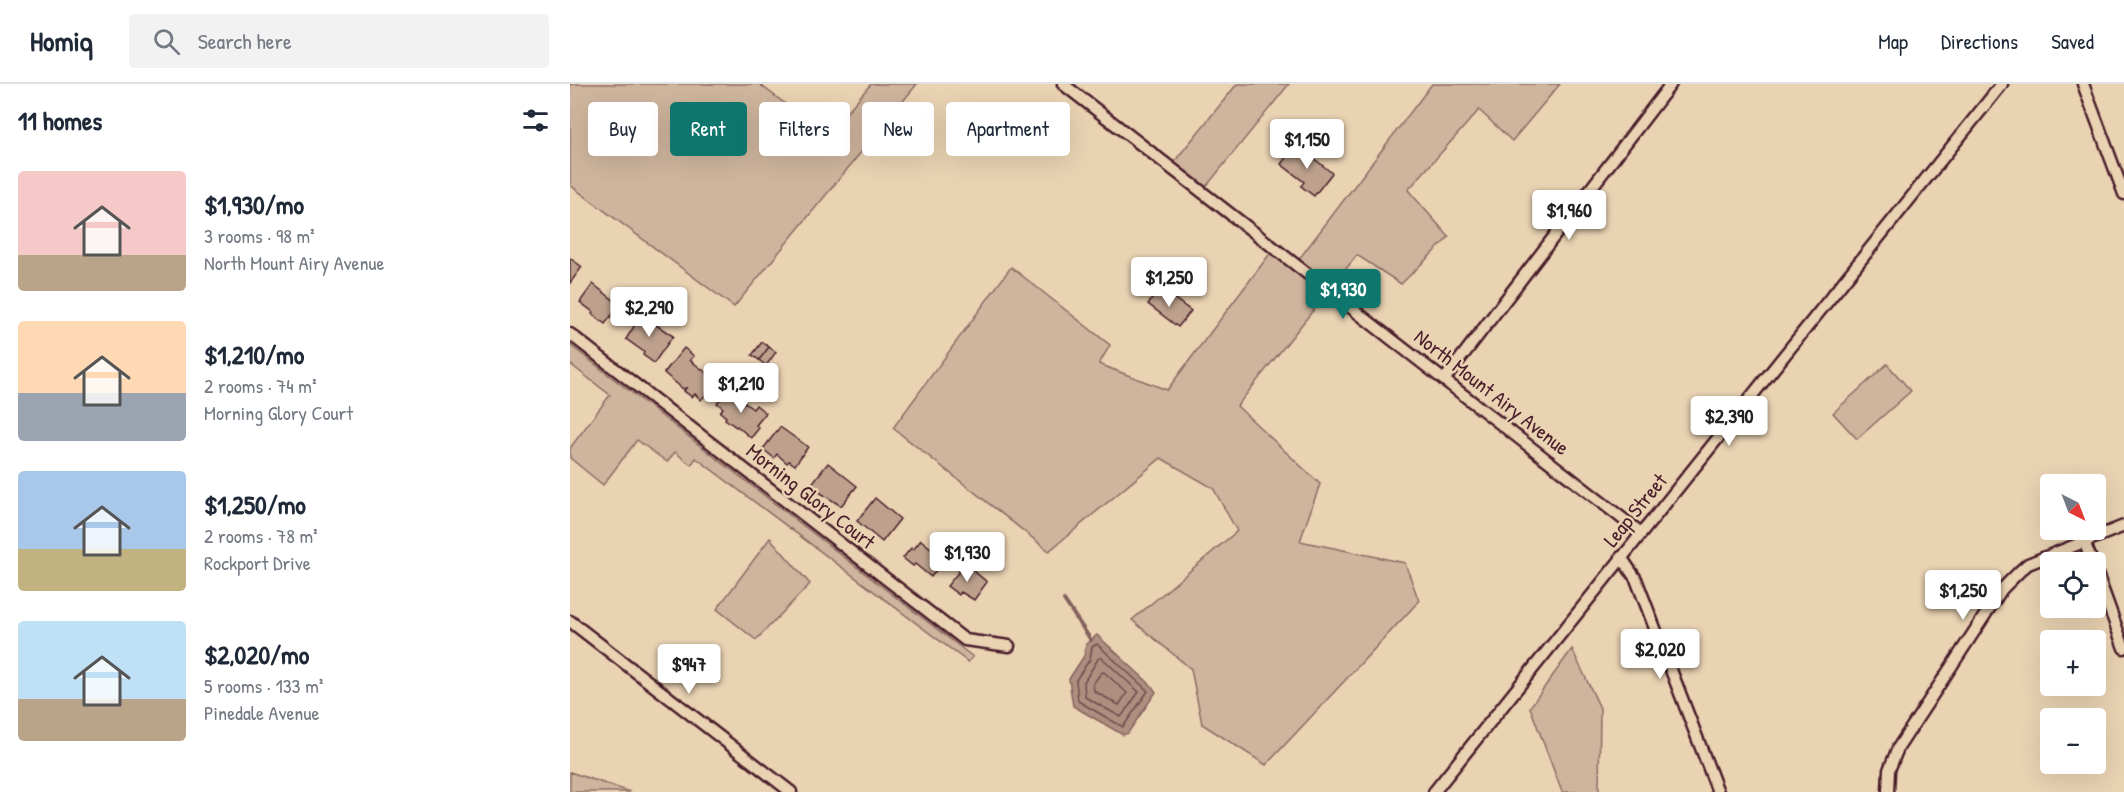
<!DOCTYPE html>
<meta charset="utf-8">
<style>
body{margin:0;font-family:"Patrick Hand",sans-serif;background:#f2f2f3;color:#1f2937;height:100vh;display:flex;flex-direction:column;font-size:22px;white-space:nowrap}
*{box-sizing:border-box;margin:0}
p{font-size:20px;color:#747a83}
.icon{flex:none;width:33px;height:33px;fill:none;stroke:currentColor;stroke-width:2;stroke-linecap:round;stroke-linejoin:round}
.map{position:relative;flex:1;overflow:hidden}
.drawer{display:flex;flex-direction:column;background:#fff;width:570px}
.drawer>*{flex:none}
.banner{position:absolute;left:18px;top:18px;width:570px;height:54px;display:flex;gap:12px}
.needle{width:39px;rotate:138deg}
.fabs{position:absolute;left:1470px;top:390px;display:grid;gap:12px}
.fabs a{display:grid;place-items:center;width:66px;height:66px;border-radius:6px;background:#fff;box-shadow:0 6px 24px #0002;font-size:30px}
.price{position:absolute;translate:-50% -51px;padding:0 14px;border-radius:6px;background:#fff;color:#222;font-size:20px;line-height:39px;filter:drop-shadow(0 2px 3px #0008)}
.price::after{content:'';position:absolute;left:50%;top:36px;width:18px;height:14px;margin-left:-9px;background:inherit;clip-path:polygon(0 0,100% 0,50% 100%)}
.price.active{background:#0f766e;color:#fff}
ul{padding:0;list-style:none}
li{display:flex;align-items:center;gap:18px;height:150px;padding:0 18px}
li span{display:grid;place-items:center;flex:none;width:168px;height:120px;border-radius:6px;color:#555}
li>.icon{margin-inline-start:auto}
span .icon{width:72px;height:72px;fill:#fffc;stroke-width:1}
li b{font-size:26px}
h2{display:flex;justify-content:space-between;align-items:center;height:72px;padding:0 18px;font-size:26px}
.chip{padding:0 21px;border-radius:6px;background:#fff;box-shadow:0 6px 24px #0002;font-size:21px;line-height:54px}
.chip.active{background:#0f766e;color:#fff}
header{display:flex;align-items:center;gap:36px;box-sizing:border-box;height:84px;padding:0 30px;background:#fff;border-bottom:2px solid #e0e1e3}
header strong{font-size:28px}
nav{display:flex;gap:33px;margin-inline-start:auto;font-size:21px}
.search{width:420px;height:54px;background:#f2f2f3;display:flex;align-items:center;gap:15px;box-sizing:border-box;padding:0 21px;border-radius:6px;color:#747a83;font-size:22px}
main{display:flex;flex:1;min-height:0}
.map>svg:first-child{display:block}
</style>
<header>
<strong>Homiq</strong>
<div class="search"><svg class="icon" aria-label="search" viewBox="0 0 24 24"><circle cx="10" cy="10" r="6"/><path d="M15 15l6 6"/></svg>Search here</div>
<nav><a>Map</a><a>Directions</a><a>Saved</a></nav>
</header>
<main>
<section class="drawer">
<h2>11 homes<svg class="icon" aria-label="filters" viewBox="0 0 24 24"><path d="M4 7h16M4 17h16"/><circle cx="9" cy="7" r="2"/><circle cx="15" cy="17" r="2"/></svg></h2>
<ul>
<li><span style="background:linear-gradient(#f6c9c9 70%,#b9a48a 0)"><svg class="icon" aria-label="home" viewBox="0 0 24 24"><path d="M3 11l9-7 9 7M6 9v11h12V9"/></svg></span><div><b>$1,930/mo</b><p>3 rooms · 98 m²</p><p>North Mount Airy Avenue</p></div></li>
<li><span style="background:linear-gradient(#ffd9b3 60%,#9aa5b1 0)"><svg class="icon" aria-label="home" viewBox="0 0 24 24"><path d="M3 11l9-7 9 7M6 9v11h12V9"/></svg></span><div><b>$1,210/mo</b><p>2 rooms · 74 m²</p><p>Morning Glory Court</p></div></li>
<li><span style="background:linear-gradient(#a9c7e8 65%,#c2b280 0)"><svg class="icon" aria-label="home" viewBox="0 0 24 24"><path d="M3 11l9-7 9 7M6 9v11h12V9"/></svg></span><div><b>$1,250/mo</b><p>2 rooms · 78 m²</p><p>Rockport Drive</p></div></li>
<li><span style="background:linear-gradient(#bfe0f5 65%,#b9a48a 0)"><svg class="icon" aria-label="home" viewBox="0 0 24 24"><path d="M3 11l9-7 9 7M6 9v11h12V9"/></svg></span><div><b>$2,020/mo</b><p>5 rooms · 133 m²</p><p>Pinedale Avenue</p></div></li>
</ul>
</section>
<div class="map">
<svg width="1554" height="708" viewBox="0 0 1554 708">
<rect width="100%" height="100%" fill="#ead3b3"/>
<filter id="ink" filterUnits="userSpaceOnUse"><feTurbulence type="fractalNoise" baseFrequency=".0167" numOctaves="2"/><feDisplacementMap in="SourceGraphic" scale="12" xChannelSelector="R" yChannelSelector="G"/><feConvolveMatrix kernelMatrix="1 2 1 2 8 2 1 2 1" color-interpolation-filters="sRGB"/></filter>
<g filter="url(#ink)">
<path fill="#cfb59d" stroke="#8c6a64" stroke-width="1.5" d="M0 0H189L257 51 301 0H347L164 223 0 101Z
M667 0H719L631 109 600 83Z
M862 0H990L942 57 909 26 838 106 879 153 831 200 787 171 667 322 750 400 730 457 835 479 849 517 696 681 632 640 621 585 562 536 667 447 643 404 591 374 479 467 323 344 441 183 540 261 529 280 597 306 705 163 726 179Z
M0 261 403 573 398 578 126 374 121 381 105 368 97 378 67 356 33 401 0 374V364L40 311 0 280Z
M1317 280 1341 307 1287 355 1263 329Z
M200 454 240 500 186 556 147 525Z
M1002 565 1030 624 1029 708H992L960 623Z
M0 688 60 708H0Z"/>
<path fill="#ad8e7f" stroke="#85625d" stroke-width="1.5" d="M527 551 581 601 586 608 558 649 553 651 503 622 499 595 514 572 516 560Z"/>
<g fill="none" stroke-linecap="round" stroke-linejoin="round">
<path stroke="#724b4d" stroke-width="1.5" d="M527 560 578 607 553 643 508 617 506 596 520 575 522 563Z
M531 573 569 608 551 633 515 613 514 598 528 575Z
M534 588 557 609 549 621 524 607 523 600 531 589Z"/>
<path stroke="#85625d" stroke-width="4" d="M494 516 521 556"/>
</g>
<path fill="#bda18d" stroke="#4a1f2b" stroke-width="1.5" d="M440 33 465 55 451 70 427 47Z
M726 60 762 89 744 112 731 102 734 98 711 80Z
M0 174 12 183 0 199Z
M23 200 50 221 35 240 22 230 23 228 10 218Z
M590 204 621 227 608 243 578 220Z
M71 231 103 252 84 279 73 271 74 268 56 255Z
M192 258 199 263 189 276 182 271Z
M199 263 206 268 196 282 189 276Z
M114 264 124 272 120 276 147 297 131 316 125 310 122 313 114 307 116 304 113 305 94 289Z
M156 308 162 313 164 311 183 325 186 321 196 329 186 341 189 344 181 354 167 342 166 343 155 335 156 333 150 328 153 324 147 319Z
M210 343 238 363 225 381 219 377 217 379 207 370 204 374 193 365Z
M258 379 287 402 271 422 240 402Z
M305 414 330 435 312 458 287 437Z
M351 456 362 465 366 464 370 466 369 471 375 475 361 493 345 480 343 482 333 474 341 464 343 466Z
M395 480 417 498 404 516 391 508 389 511 377 502Z"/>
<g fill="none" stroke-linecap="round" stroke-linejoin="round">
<defs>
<path id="minor" d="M493 0 1071 449
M1513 0 1554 110
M0 250 395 556 439 562
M874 296 1101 0
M1514 457 1522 478
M1051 473 1066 495 1148 708
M1526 487 1554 564
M0 537 221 708
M864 708 1432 0
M1318 708 1319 686 1328 664 1432 505 1451 486 1458 480 1554 442"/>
</defs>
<use href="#minor" stroke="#4a1f2b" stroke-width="15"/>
<use href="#minor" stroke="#ead3b3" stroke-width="10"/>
</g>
</g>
<g text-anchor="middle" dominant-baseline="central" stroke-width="5" stroke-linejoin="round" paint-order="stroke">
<g font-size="21" fill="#4a1f2b" stroke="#ead3b3">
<text transform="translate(922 308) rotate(38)">North Mount Airy Avenue</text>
<text transform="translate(241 412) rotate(38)">Morning Glory Court</text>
<text transform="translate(1065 426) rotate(-51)">Leap Street</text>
</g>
</g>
</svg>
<div class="fabs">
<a><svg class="needle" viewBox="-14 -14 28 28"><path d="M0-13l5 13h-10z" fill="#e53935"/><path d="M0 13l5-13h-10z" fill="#747a83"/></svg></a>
<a><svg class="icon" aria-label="locate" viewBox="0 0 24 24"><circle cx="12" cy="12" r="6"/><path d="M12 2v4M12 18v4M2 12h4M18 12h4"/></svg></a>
<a>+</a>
<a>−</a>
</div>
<b class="price" style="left:737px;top:86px">$1,150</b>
<b class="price" style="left:999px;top:157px">$1,960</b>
<b class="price" style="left:599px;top:224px">$1,250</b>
<b class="price active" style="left:773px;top:236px">$1,930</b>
<b class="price" style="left:79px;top:254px">$2,290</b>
<b class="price" style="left:171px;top:330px">$1,210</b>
<b class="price" style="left:1159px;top:363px">$2,390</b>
<b class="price" style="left:397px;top:499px">$1,930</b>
<b class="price" style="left:1393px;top:537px">$1,250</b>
<b class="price" style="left:1090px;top:596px">$2,020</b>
<b class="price" style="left:119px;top:611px">$947</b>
<div class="banner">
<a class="chip">Buy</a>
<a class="chip active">Rent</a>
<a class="chip">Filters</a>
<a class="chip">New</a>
<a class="chip">Apartment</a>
</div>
</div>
</main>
